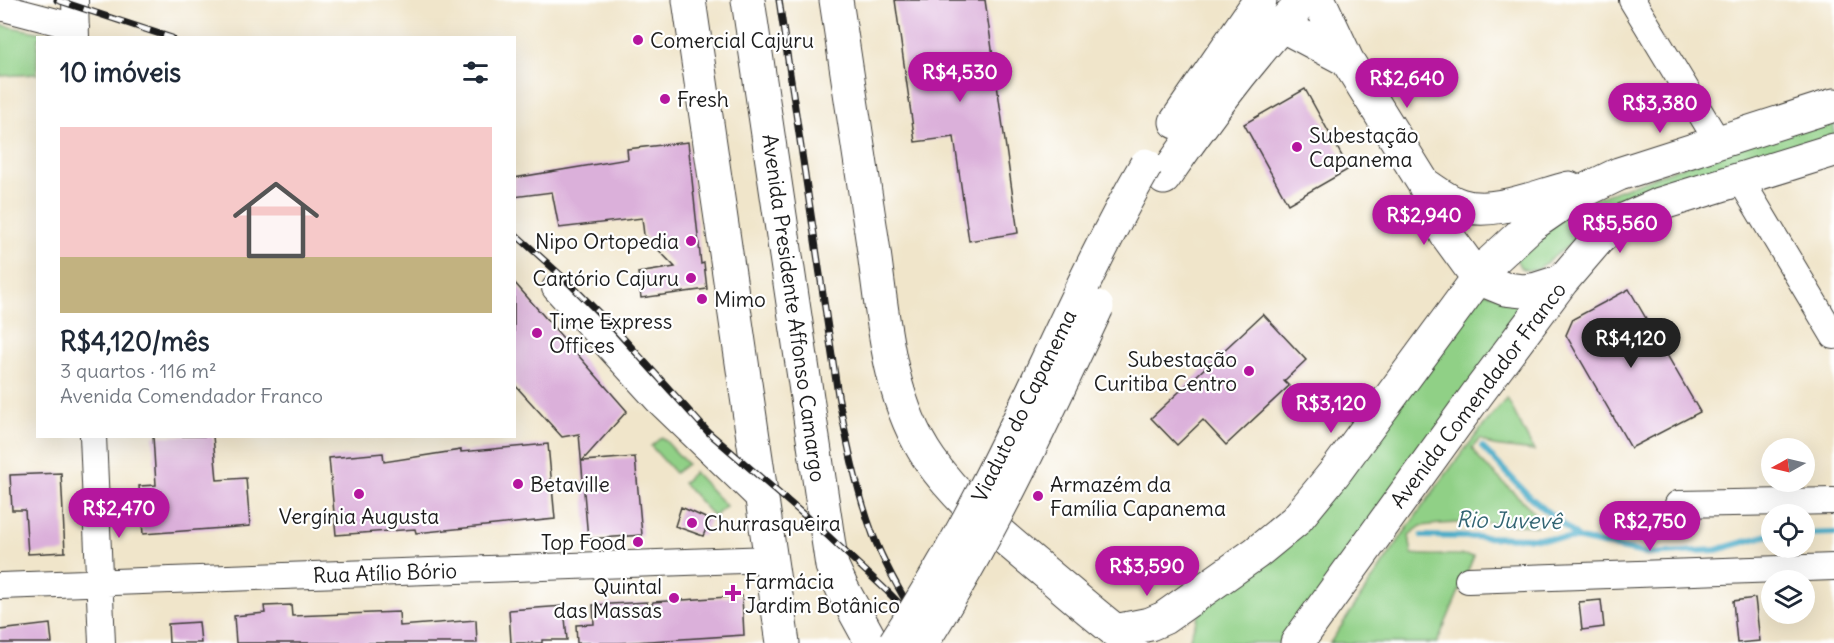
<!DOCTYPE html>
<html lang="pt">
<meta charset="utf-8">
<style>
body{margin:0;font-family:Delius,sans-serif;background:#f2f2f3;color:#1f2937;height:100vh;display:flex;flex-direction:column;font-size:22px;white-space:nowrap}
*{box-sizing:border-box;margin:0}
p{font-size:20px;color:#747a83}
.icon{flex:none;width:33px;height:33px;fill:none;stroke:currentColor;stroke-width:2;stroke-linecap:round;stroke-linejoin:round}
.map{position:relative;flex:1;overflow:hidden}
.panel{position:absolute;left:36px;top:36px;width:480px;height:402px;display:flex;flex-direction:column;background:#fff;border-radius:0px;box-shadow:0 6px 24px #0002}
.panel>*{flex:none}
.needle{width:39px;rotate:262deg}
.buttons{position:absolute;left:1761px;top:438px;display:grid;gap:12px}
.buttons a{display:grid;place-items:center;width:54px;height:54px;border-radius:50%;background:#fff;box-shadow:0 6px 24px #0002;font-size:30px}
.price{position:absolute;translate:-50% -51px;padding:0 14px;border-radius:21px;background:#b5179e;color:#fff;font-size:20px;line-height:39px;filter:drop-shadow(0 2px 3px #0008)}
.price::after{content:'';position:absolute;left:50%;top:36px;width:18px;height:14px;margin-left:-9px;background:inherit;clip-path:polygon(0 0,100% 0,50% 100%)}
.price.on{background:#222;color:#fff}
ul{padding:0;list-style:none}
li{display:grid;align-content:center;gap:12px;height:318px;padding:0 24px}
li span{display:grid;place-items:center;height:186px;border-radius:0px;color:#555}
li>.icon{margin-inline-start:auto}
span .icon{width:108px;height:108px;fill:#fffc;stroke-width:1}
li b{font-size:26px}
h2{display:flex;justify-content:space-between;align-items:center;height:72px;padding:0 24px;font-size:26px}
.map>svg:first-child{display:block}
</style>
<div class="map">
<svg width="1834" height="643" viewBox="0 0 1834 643">
<rect width="100%" height="100%" fill="#fff"/>
<filter id="ink" filterUnits="userSpaceOnUse"><feTurbulence type="fractalNoise" baseFrequency=".0167" numOctaves="2"/><feDisplacementMap in="SourceGraphic" scale="12" xChannelSelector="R" yChannelSelector="G"/><feConvolveMatrix kernelMatrix="1 2 1 2 8 2 1 2 1" color-interpolation-filters="sRGB"/></filter>
<filter id="wash" filterUnits="userSpaceOnUse"><feTurbulence type="fractalNoise" baseFrequency=".008" numOctaves="4" result="noise"/><feDisplacementMap in="SourceGraphic" scale="24" xChannelSelector="R" yChannelSelector="G"/><feGaussianBlur stdDeviation="1.35" result="paint"/><feColorMatrix in="noise" values="0 0 0 0 0 0 0 0 0 0 0 0 0 0 0 0 0 1.4 0 .05"/><feComposite in="paint" operator="in"/></filter>
<g filter="url(#wash)">
<rect width="100%" height="100%" fill="#f0e5ca"/>
<path fill="#90d086" stroke="#567651" stroke-width="1.5" d="M0 25 59 36 38 38 37 74 0 76Z
M1834 110V138L1596 224 1537 270H1526L1520 267 1515 257 1574 207Z
M1482 292 1533 302 1287 643H1191L1190 637 1199 614Z
M1507 398 1534 451 1493 446 1480 439 1472 448 1481 461 1533 511 1536 526 1474 522 1441 524 1421 526 1409 535 1412 554C1434 557 1452 553 1474 556L1437 643H1330C1386 559 1441 474 1507 398Z
M662 437 687 464 675 473 651 446Z
M694 472 726 506 714 517 683 483Z"/>
<g fill="none" stroke-linecap="round" stroke-linejoin="round">
<path stroke="#48acc8" stroke-width="6" d="M1482 447 1530 497 1580 539
M1804 534 1834 533
M1422 536 1580 539 1648 554 1716 550 1772 534"/>
</g>
<g id="blocks">
<path fill="#dbb0da" d="M895 0H985L1018 233 969 241 954 137 915 142Z
M1305 89 1349 169 1288 204 1244 124Z
M688 142 701 264 704 263 707 289 641 298 638 273 675 267 644 235 642 218 559 228 552 192 514 197V178L628 159 627 149Z
M514 282 627 411 582 461 635 457 642 535 588 539 579 434 562 437 514 384Z
M1629 289 1700 412 1631 448 1566 335 1573 319Z
M1263 314 1306 360 1284 381 1289 386 1226 445 1203 420 1177 445 1151 418Z
M153 436H213L217 480 246 478 250 526 143 534 139 486 156 485Z
M548 444 555 519 416 533 415 529 336 535 329 458 383 453 384 462 461 450V452Z
M61 473 65 552 28 554 25 510H12L10 475Z
M681 507 710 520 703 536 675 526Z
M742 596 744 635 619 643H577L576 625 594 624 593 605 647 602 648 616 653 602Z
M1755 598 1760 641 1737 643 1733 601Z
M1601 600 1604 627 1582 630 1579 602Z
M291 605 292 616 399 612 400 626 476 620 477 643H236L234 616 265 613 264 606Z
M564 606 567 640H542V643H511L509 610Z
M199 622 201 643H169L168 624Z
M50 624 52 643H0V630Z"/>
</g>
</g>
<g filter="url(#ink)">
<use href="#blocks" fill-opacity="0" stroke="#3c3a36" stroke-width="1.5"/>
<g fill="none" stroke-linecap="round" stroke-linejoin="round">
<defs>
<path id="minor" d="M75 0 76 38
M1632 0 1718 142
M0 7 76 27
M1740 179 1834 336
M555 288 658 401 763 502
M93 436 102 643
M1678 504 1834 501
M1468 580 1834 567
M0 586 771 559"/>
<path id="major" d="M689 0 783 643
M748 0 832 566 843 590 872 643
M836 0C848 79 860 159 872 238 883 311 886 397 930 460 959 502 1001 535 1040 568 1070 593 1099 619 1131 643
M1319 0 1347 60 1424 184 1446 234 1478 278 1505 289 1523 291 1537 289 1562 281
M1281 25 1347 60
M1176 122 1260 0
M1164 178C1207 115 1252 56 1304 0
M1424 184C1435 191 1447 201 1460 205 1492 216 1537 196 1569 188
M1115 631 1150 624 1164 618 1256 553 1295 521 1336 471 1478 278 1492 261 1530 226 1575 195 1619 174 1834 105
M1297 643 1478 393 1562 281 1598 239 1617 223 1660 204 1834 150"/>
</defs>
<use href="#minor" stroke="#3c3a36" stroke-width="28"/>
<use href="#major" stroke="#3c3a36" stroke-width="35"/>
<use href="#minor" stroke="#fff" stroke-width="26"/>
<use href="#major" stroke="#fff" stroke-width="33"/>
<defs>
<path id="rail" d="M57 0 172 38
M779 0 838 395C847 442 856 489 873 535 885 566 903 597 920 625
M514 233 565 279 615 329 708 432 826 534 888 592 938 643"/>
</defs>
<use href="#rail" stroke="#1c1c1c" stroke-width="7"/>
<use href="#rail" stroke="#fff" stroke-width="4.5" stroke-dasharray="14" stroke-linecap="butt"/>
<defs>
<path id="major-bridge" d="M895 643C927 593 957 543 984 490 1040 383 1085 270 1146 165
M922 643C990 536 1043 422 1097 307"/>
</defs>
<use href="#major-bridge" stroke="#3c3a36" stroke-width="35" stroke-linecap="butt"/>
<use href="#major-bridge" stroke="#fff" stroke-width="33"/>
</g>
</g>
<g fill="#b5179e" stroke="#fff" stroke-width="2">
<circle cx="638" cy="40" r="6"/>
<circle cx="665" cy="99" r="6"/>
<circle cx="1297" cy="147" r="6"/>
<circle cx="691" cy="241" r="6"/>
<circle cx="691" cy="278" r="6"/>
<circle cx="702" cy="299" r="6"/>
<circle cx="537" cy="333" r="6"/>
<circle cx="1249" cy="371" r="6"/>
<circle cx="518" cy="484" r="6"/>
<circle cx="359" cy="494" r="6"/>
<circle cx="1038" cy="496" r="6"/>
<circle cx="692" cy="523" r="6"/>
<circle cx="638" cy="542" r="6"/>
<path d="M730 584h6v6h6v6h-6v6h-6v-6h-6v-6h6z"/>
<circle cx="674" cy="598" r="6"/>
</g>
<g text-anchor="middle" dominant-baseline="central" stroke-width="4.5" stroke-linejoin="round" paint-order="stroke">
<g font-size="21" fill="#1c1c1c" stroke="#fff" text-anchor="start">
<text x="650" y="40">Comercial Cajuru</text>
<text x="677" y="99">Fresh</text>
<text x="1309" y="135">Subestação<tspan x="1309" dy="24">Capanema</tspan></text>
<text x="679" y="241" text-anchor="end">Nipo Ortopedia</text>
<text x="679" y="278" text-anchor="end">Cartório Cajuru</text>
<text x="714" y="299">Mimo</text>
<text x="549" y="321">Time Express<tspan x="549" dy="24">Offices</tspan></text>
<text x="1237" y="359" text-anchor="end">Subestação<tspan x="1237" dy="24">Curitiba Centro</tspan></text>
<text x="530" y="484">Betaville</text>
<text x="1050" y="484">Armazém da<tspan x="1050" dy="24">Família Capanema</tspan></text>
<text x="359" y="516" text-anchor="middle">Vergínia Augusta</text>
<text x="704" y="523">Churrasqueira</text>
<text x="626" y="542" text-anchor="end">Top Food</text>
<text x="745" y="581">Farmácia<tspan x="745" dy="24">Jardim Botânico</tspan></text>
<text x="662" y="586" text-anchor="end">Quintal<tspan x="662" dy="24">das Massas</tspan></text>
</g>
<g font-size="21" fill="#1c1c1c" stroke="#fff">
<text transform="translate(794 308) rotate(82)">Avenida Presidente Affonso Camargo</text>
<text transform="translate(1478 395) rotate(-53)">Avenida Comendador Franco</text>
<text transform="translate(1024 406) rotate(-64)">Viaduto do Capanema</text>
<text transform="translate(385 573) rotate(-2)">Rua Atílio Bório</text>
</g>
<g font-size="22" font-style="italic" fill="#326472" stroke="#fff">
<text transform="translate(1509 520) rotate(1)">Rio Juvevê</text>
</g>
</g>
</svg>
<div class="buttons">
<a><svg class="needle" viewBox="-14 -14 28 28"><path d="M0-13l5 13h-10z" fill="#e53935"/><path d="M0 13l5-13h-10z" fill="#747a83"/></svg></a>
<a><svg class="icon" aria-label="locate" viewBox="0 0 24 24"><circle cx="12" cy="12" r="6"/><path d="M12 2v4M12 18v4M2 12h4M18 12h4"/></svg></a>
<a><svg class="icon" aria-label="layers" viewBox="0 0 24 24"><path d="M12 4l9 5-9 5-9-5zM3 14l9 5 9-5"/></svg></a>
</div>
<b class="price" style="left:960px;top:103px">R$4,530</b>
<b class="price" style="left:1407px;top:109px">R$2,640</b>
<b class="price" style="left:1660px;top:134px">R$3,380</b>
<b class="price" style="left:1424px;top:246px">R$2,940</b>
<b class="price" style="left:1620px;top:254px">R$5,560</b>
<b class="price on" style="left:1631px;top:369px">R$4,120</b>
<b class="price" style="left:1331px;top:434px">R$3,120</b>
<b class="price" style="left:119px;top:539px">R$2,470</b>
<b class="price" style="left:1650px;top:552px">R$2,750</b>
<b class="price" style="left:1147px;top:597px">R$3,590</b>
<section class="panel">
<h2>10 imóveis<svg class="icon" aria-label="filters" viewBox="0 0 24 24"><path d="M4 7h16M4 17h16"/><circle cx="9" cy="7" r="2"/><circle cx="15" cy="17" r="2"/></svg></h2>
<ul>
<li><span style="background:linear-gradient(#f6c9c9 70%,#c2b280 0)"><svg class="icon" aria-label="home" viewBox="0 0 24 24"><path d="M3 11l9-7 9 7M6 9v11h12V9"/></svg></span><div><b>R$4,120/mês</b><p>3 quartos · 116 m²</p><p>Avenida Comendador Franco</p></div></li>
</ul>
</section>
</div>
